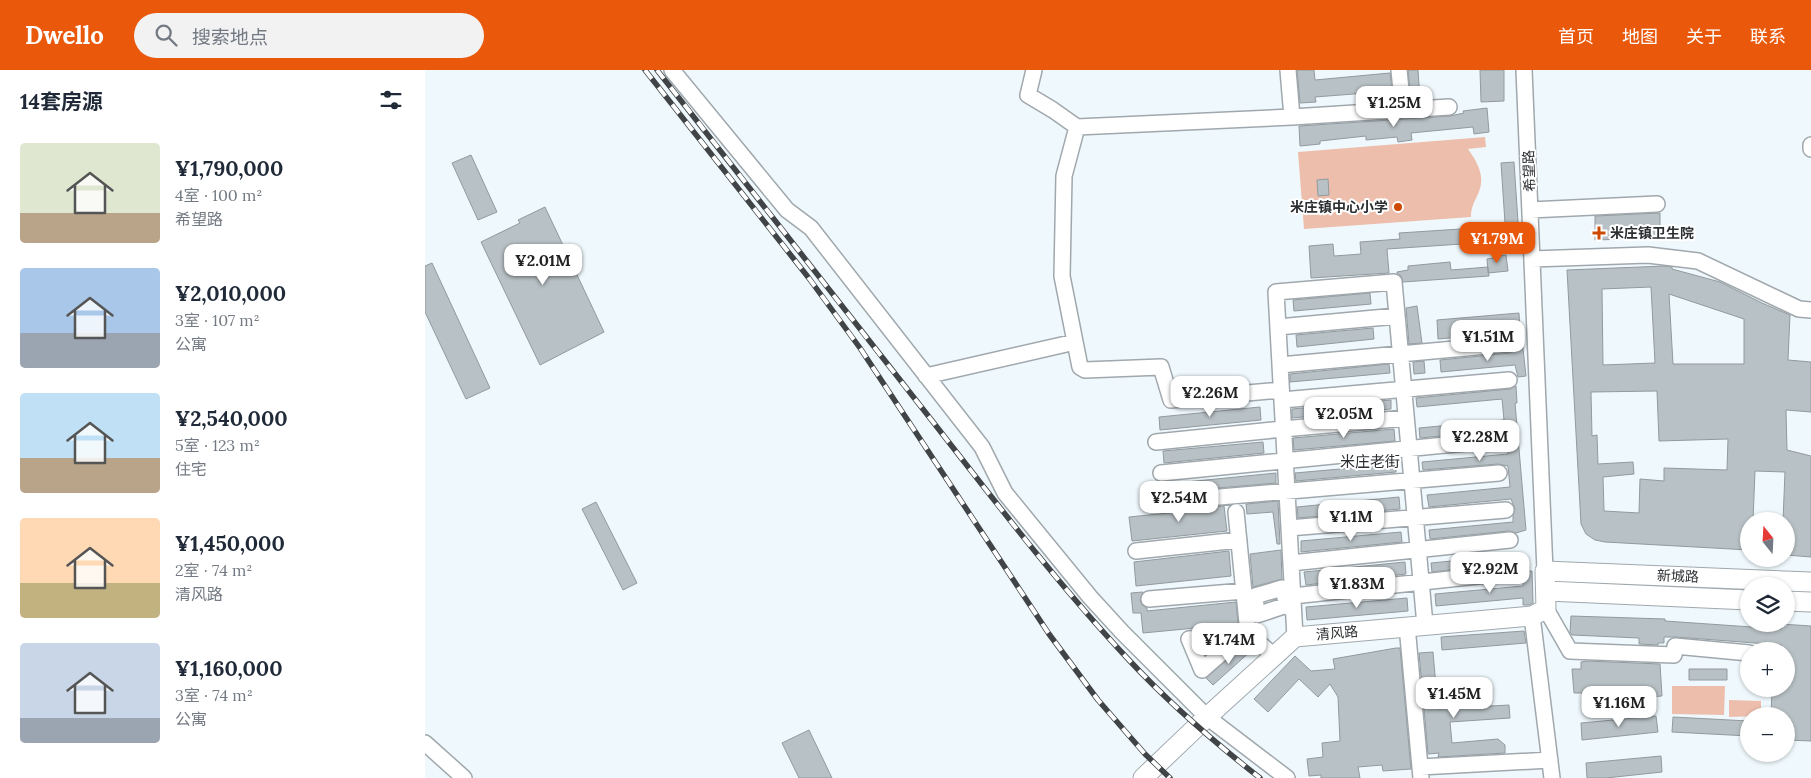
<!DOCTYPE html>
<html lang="zh">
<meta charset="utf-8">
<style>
body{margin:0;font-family:Lora,"Noto Sans SC",serif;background:#f2f2f3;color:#1f2937;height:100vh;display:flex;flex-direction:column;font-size:19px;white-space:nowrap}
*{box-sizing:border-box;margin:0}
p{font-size:16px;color:#747a83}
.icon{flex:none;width:28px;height:28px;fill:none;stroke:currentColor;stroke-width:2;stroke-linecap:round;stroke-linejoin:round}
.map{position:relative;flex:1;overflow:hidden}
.panel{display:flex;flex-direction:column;background:#fff;width:425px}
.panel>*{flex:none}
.needle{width:32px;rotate:342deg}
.tools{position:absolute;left:1315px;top:442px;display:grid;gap:10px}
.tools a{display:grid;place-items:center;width:55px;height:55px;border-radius:50%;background:#fff;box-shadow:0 1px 4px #0004;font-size:25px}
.price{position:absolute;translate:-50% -42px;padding:0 11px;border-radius:10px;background:#fff;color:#222;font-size:16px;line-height:32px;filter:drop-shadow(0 1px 2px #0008)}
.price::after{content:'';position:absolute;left:50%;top:30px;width:15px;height:11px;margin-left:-8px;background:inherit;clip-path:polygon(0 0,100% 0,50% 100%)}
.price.active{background:#ea580c;color:#fff}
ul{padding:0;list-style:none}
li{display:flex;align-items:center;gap:15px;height:125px;padding:0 20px}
li span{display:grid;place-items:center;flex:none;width:140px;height:100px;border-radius:5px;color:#555}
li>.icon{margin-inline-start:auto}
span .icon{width:60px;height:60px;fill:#fffc;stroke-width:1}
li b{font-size:21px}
h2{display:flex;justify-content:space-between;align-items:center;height:60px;padding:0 20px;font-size:21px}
header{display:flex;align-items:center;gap:30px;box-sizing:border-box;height:70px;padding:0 25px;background:#ea580c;color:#fff}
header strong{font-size:24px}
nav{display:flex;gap:28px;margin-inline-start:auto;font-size:18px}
.search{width:350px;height:45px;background:#f2f2f3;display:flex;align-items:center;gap:12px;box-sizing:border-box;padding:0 18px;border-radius:28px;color:#747a83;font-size:19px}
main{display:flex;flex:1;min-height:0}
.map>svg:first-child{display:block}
</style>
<header>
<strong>Dwello</strong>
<div class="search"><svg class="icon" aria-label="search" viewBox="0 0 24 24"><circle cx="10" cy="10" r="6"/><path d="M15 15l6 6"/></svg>搜索地点</div>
<nav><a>首页</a><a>地图</a><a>关于</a><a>联系</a></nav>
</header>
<main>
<section class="panel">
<h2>14套房源<svg class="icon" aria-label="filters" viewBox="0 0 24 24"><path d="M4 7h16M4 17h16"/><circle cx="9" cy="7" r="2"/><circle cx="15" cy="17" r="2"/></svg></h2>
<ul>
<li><span style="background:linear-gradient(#dfe7d0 70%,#b9a48a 0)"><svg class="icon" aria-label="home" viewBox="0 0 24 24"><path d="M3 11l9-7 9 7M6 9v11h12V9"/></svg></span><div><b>¥1,790,000</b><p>4室 · 100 m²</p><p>希望路</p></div></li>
<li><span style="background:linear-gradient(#a9c7e8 65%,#9aa5b1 0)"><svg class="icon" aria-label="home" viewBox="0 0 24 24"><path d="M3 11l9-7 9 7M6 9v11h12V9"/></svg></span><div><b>¥2,010,000</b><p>3室 · 107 m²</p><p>公寓</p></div></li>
<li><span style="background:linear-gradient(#bfe0f5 65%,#b9a48a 0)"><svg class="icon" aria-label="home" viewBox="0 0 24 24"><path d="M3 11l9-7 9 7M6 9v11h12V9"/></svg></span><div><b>¥2,540,000</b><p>5室 · 123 m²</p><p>住宅</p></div></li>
<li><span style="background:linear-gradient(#ffd9b3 65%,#c2b280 0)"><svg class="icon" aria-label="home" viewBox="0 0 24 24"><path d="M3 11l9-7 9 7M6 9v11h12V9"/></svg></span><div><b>¥1,450,000</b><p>2室 · 74 m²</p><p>清风路</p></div></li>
<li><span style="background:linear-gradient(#c9d6e8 75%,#9aa5b1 0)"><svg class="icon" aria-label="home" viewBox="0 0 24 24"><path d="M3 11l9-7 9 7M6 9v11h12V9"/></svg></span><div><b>¥1,160,000</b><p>3室 · 74 m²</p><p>公寓</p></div></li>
</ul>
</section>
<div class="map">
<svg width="1386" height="708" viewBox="0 0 1386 708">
<rect width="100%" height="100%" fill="#eff8fc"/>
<path fill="#edbeac" d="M1060 67 1061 77 1043 79C1053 93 1061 107 1053 124 1049 133 1046 137 1046 147L879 159 873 82Z
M1247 616H1300L1299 645 1247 644Z
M1304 630 1336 631V646L1304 647Z"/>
<path fill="#b8c1c5" stroke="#929a9e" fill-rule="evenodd" d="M872 0H889L890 10 965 3 967 21 890 27 891 32 875 33Z
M983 0H993L995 29 986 30Z
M1055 0H1079V31L1056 32Z
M1062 38 1064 62 1049 64 1048 57 986 63 987 70 973 72 972 67 941 70V66L895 71V74L875 76 874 56 1025 46 1039 43 1038 41Z
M46 85 72 142 53 150 27 93Z
M1089 92 1095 182 1082 183 1076 93Z
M903 109 904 125 893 126 892 110Z
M120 137 179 262 115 295 56 172 95 153 93 150Z
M1235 143V168L1170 170V146Z
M1051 158 1052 173 962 179 964 203 886 208 884 176 908 174 909 186 936 184 935 172 975 169 974 163Z
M1081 185 1083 201 1063 203 1062 189 1068 188V186Z
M1025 192 1026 200 1063 197 1064 206 978 212 976 206 972 203V202L983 200V196Z
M7 193 65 318 41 329 0 242V196Z
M1239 196 1247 197V199L1295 212 1337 233 1365 245 1363 290 1386 292V342L1361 340 1362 380 1386 386V487L1361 485V451H1358L1360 402 1330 401 1328 451H1324V480L1180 472 1170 470 1161 464 1156 454 1142 200ZM1226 217 1230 293 1178 295 1177 219ZM1244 224 1319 249V294H1248ZM1232 321 1234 371 1303 369 1302 400 1239 398V411L1215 409 1214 443 1179 441 1178 407 1209 404 1208 392 1173 394 1172 365 1167 366 1166 322Z
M945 223 946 234 869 241 868 230Z
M992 236 997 273 984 274 981 238Z
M1094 243 1095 262 1013 269 1012 250Z
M948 258 949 269 872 277 871 265Z
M1092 270H1097L1101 306 1093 307 1090 295 1016 302 1015 290 1085 283 1092 278Z
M999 291 1000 303 989 304 988 292Z
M964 294 965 303 865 312V304Z
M1091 316 1092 333H1090L1101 460 1091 463 1084 461 1005 469 1004 460 1088 452V446L1090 439 1086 429 1004 437 1002 425 1085 417 1083 396 1073 394 998 400 997 392 1083 384 1081 362 1070 361 995 368 994 358 1079 350 1077 329 992 337 991 328 1085 319Z
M966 330V339L867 348V339Z
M835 337 836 350 735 360 734 347Z
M969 359 970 371 869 380 868 368Z
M838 372 839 383 739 393 738 381Z
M971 394V402L871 411 870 403Z
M851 403V413L747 422 742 424 741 414Z
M974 427 975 439 873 448 872 437Z
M853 431 855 474H852L848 442 822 444 821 434Z
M171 432 212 513 198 520 157 439Z
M799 436 802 461 707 471 704 447 744 443 743 439 749 440Z
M976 462 977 472 876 482V471Z
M856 480 857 509 828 517 825 484Z
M804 481 806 506 711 516 709 492Z
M1097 484 1098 496 1089 493 1007 502 1006 493Z
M980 492 981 504 881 515 879 502Z
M1099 501H1107L1108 533 1104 535H1098V528L1011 536 1010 524 1098 516Z
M718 522 715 530 717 535 722 538V541L811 532 813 554 718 563 716 543H708L706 523Z
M982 528 983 541 882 550 881 537Z
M1146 546 1240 549V551L1356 559V554L1386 556V671L1361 670V646H1346L1347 619H1361V581H1355L1356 575 1251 567H1239V573H1233V575L1214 574V568L1147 565 1145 562Z
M1099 561 1101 573 1017 580 1016 567Z
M821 574 827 580 788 615 781 608Z
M971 578H975L986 699 958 701 957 695 933 697 935 708H896V705L884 706 882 689 898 687 897 673 915 671 913 627 905 614 893 627 874 609 843 642 829 629 870 586 886 601 910 599 908 589Z
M1008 582 1013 639 1084 635 1085 648 1025 652 1027 673 1073 669 1080 675V683L1013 687 1014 683 1003 684 994 583Z
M1162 591 1235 594 1237 626 1159 632 1158 623H1149L1147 599H1156V592Z
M1264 599H1302V610H1264Z
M1231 646 1233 662 1157 670 1156 653Z
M1248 647 1324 651V666L1247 662Z
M384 660 407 708H374L357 673Z
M1236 686 1237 702 1181 708H1162L1161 693Z"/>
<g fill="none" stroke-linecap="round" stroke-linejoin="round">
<defs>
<path id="minor" d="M247 0 362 140 386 158 557 377 580 423 665 527 697 562 782 647 862 708
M609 0 603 25 628 40 652 57
M974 0 978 40
M1099 0 1120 501
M867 47 1024 37
M1386 75V79
M1105 140 1232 134
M1107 189 1223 185 1273 191 1374 239 1386 240
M853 257 972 246
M855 295 1084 274
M501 306 650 272
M856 320 746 330 736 297 660 300 655 297 637 206 639 106 652 57 867 47 863 0
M857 330 1084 310
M731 372 858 359 981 348
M736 403 1071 370
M748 431 1074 403
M811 442 823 563
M864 458 1081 440
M711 481 814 470
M866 493 1085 470
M868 526 1090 502
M724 529 819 521
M862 535 832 545 830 526 857 518 863 537
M1121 539 1145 581 1249 585 1250 576 1324 583
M1107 546 1127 708
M982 556 996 708
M818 564 777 600 764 569 818 564 823 563 849 586
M870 567 851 222 969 212 1000 555
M0 673 39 708
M995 697 1125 690"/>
<path id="major" d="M1122 521 1324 530
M1361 531 1386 532
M718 708 782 647 870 567 1107 546 1121 539 1120 501 1386 512"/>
</defs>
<use href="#minor" stroke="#a0a8ad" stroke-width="18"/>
<use href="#major" stroke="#a0a8ad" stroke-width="21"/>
<use href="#minor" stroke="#fff" stroke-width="15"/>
<use href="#major" stroke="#fff" stroke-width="19"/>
<defs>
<path id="rail" d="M220 0 383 207 435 278 624 564 673 630 720 684 745 708
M232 0C322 114 411 229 501 343 566 426 630 511 703 589 743 632 789 672 835 708"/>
</defs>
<use href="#rail" stroke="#404446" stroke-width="5.5"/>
<use href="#rail" stroke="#fff" stroke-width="4" stroke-dasharray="11" stroke-linecap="butt"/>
</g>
<g fill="#ce4901" stroke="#fff" stroke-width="2">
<circle cx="973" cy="137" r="5"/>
<path d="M1171.5 155.5h5v5h5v5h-5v5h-5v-5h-5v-5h5z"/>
</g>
<g text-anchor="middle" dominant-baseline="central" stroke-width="4" stroke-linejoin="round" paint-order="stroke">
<g font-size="14" fill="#2c2f31" stroke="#fff">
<text transform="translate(1104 101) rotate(-92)">希望路</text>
<text transform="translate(1253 506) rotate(2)">新城路</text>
<text transform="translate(912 563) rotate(-5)">清风路</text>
</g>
<g font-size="14" font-weight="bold" fill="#2c2f31" stroke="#fff" text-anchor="end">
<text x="963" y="137">米庄镇中心小学</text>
<text x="1185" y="163" text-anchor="start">米庄镇卫生院</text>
</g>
<g font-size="15" fill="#2c2f31" stroke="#fff">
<text x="945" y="391">米庄老街</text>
</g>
</g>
</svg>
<div class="tools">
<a><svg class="needle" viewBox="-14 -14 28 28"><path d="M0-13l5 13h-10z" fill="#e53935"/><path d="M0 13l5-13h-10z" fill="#747a83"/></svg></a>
<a><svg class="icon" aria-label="layers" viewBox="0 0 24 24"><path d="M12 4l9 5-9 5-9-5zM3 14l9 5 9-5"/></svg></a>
<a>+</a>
<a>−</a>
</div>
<b class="price" style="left:969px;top:58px">¥1.25M</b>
<b class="price active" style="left:1072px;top:194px">¥1.79M</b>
<b class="price" style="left:118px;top:216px">¥2.01M</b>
<b class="price" style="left:1063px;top:292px">¥1.51M</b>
<b class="price" style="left:785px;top:348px">¥2.26M</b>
<b class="price" style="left:919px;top:369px">¥2.05M</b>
<b class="price" style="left:1055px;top:392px">¥2.28M</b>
<b class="price" style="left:754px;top:453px">¥2.54M</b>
<b class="price" style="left:926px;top:472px">¥1.1M</b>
<b class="price" style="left:1065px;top:524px">¥2.92M</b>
<b class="price" style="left:932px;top:539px">¥1.83M</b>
<b class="price" style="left:804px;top:595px">¥1.74M</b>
<b class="price" style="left:1029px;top:649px">¥1.45M</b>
<b class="price" style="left:1194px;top:658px">¥1.16M</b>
</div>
</main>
